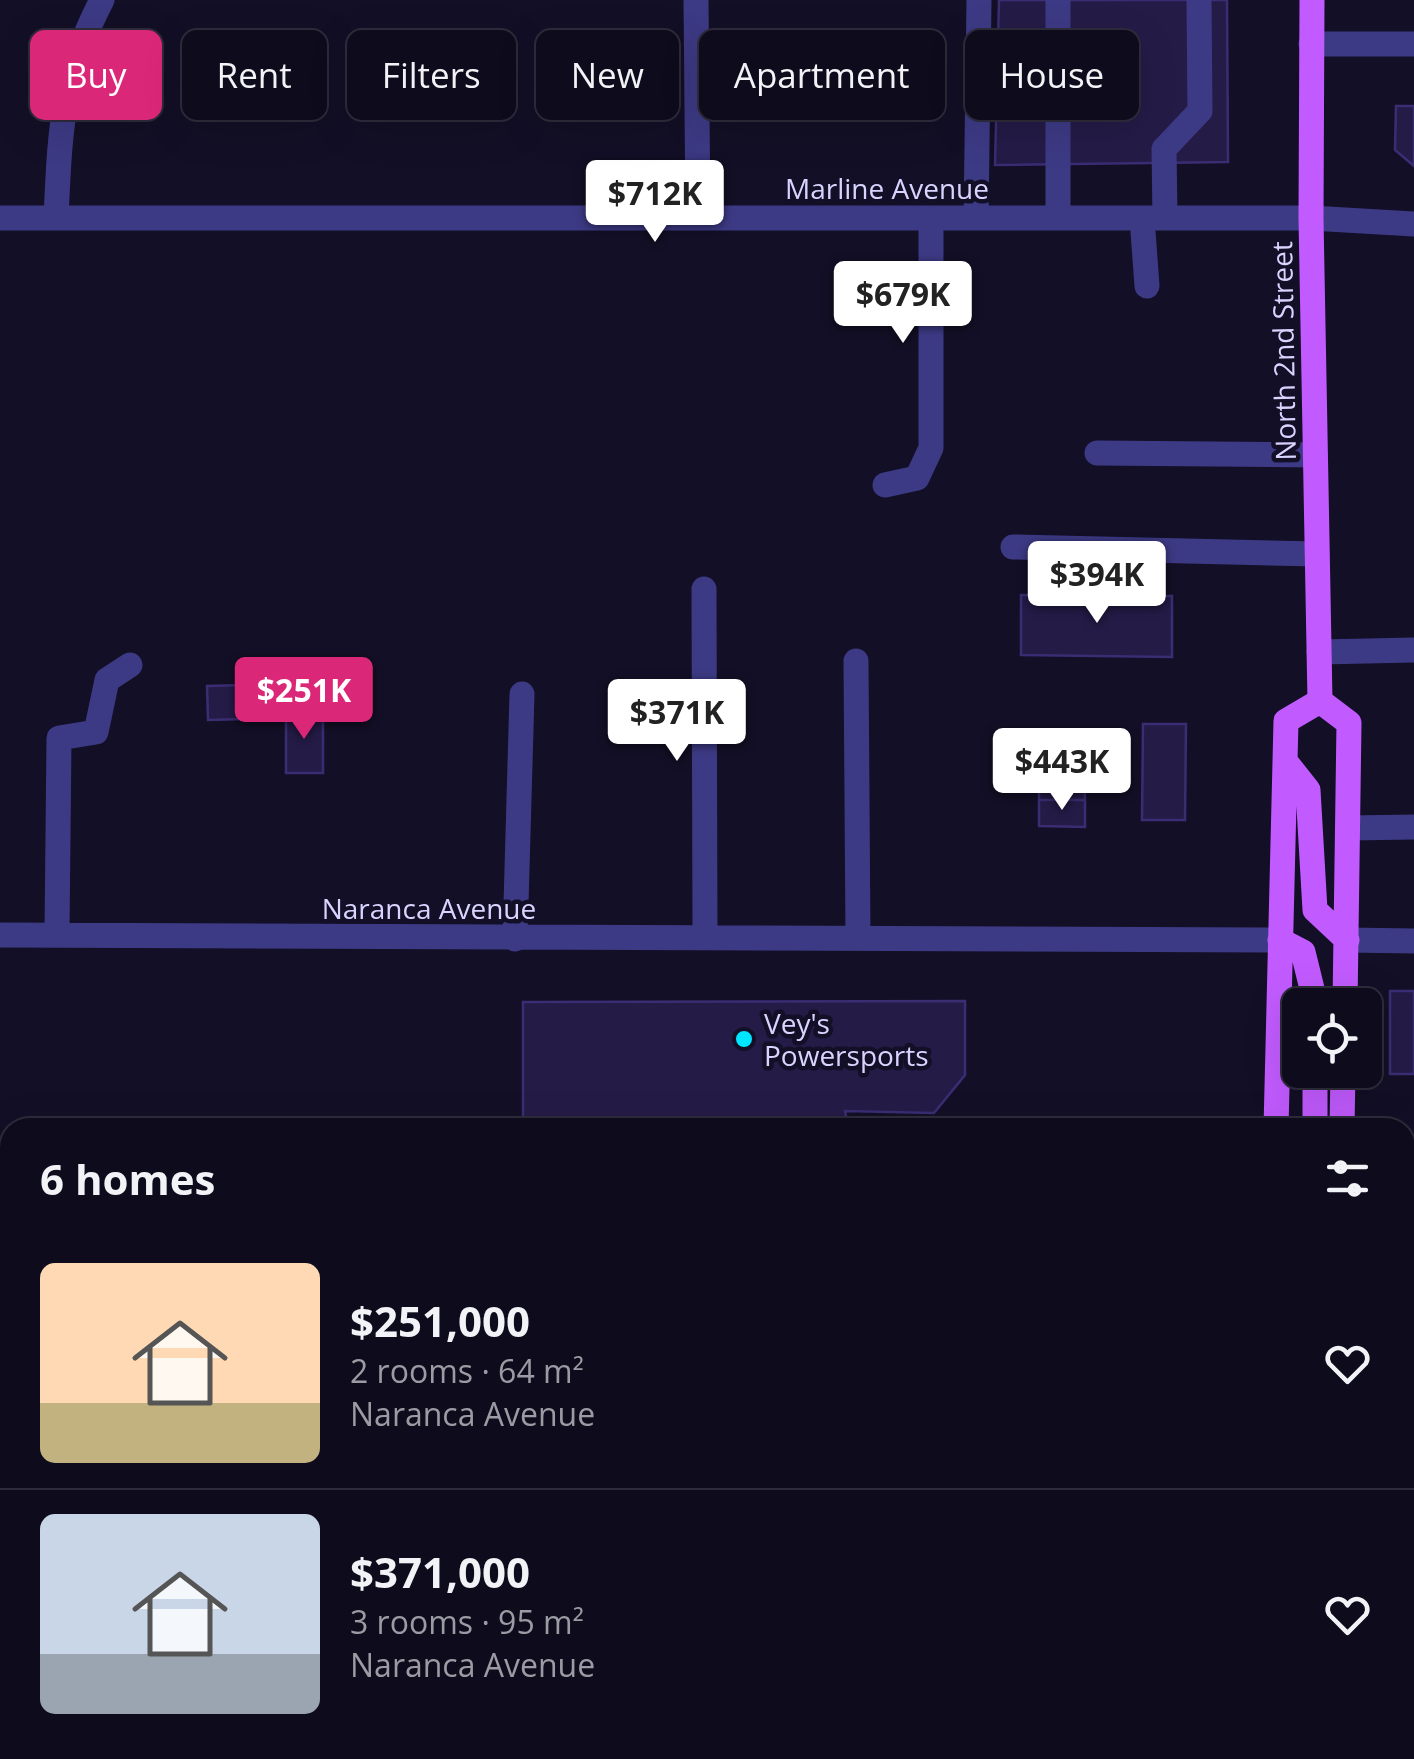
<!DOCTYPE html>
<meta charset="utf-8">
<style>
body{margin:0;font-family:"Open Sans",sans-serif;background:#171425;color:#f1f3f6;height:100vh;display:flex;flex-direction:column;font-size:38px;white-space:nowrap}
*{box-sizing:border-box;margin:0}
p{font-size:32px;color:#9b9ba3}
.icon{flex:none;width:55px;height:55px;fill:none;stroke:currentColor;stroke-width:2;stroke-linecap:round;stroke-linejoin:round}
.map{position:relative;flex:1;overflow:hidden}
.drawer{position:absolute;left:0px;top:1118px;width:1415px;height:642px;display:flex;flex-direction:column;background:#0e0b1c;border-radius:30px 30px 0 0;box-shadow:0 10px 40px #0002,0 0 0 2px #2e2b3b}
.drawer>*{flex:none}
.banner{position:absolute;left:30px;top:30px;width:1355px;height:90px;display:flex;gap:20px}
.fabs{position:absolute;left:1282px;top:988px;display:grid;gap:20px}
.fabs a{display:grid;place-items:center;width:100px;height:100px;border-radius:15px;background:#0e0b1c;box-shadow:0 10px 40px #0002,0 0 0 2px #2e2b3b;font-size:50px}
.price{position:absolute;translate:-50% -85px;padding:0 22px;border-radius:10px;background:#fff;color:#222;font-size:32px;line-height:65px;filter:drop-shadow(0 2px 5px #0008)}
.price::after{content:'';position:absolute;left:50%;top:60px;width:30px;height:22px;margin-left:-15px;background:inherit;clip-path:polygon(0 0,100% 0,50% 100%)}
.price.active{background:#db2777;color:#fff}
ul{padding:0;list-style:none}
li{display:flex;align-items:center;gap:30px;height:250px;padding:0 40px}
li+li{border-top:2px solid #2e2b3b}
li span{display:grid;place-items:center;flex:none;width:280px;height:200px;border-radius:15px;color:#555}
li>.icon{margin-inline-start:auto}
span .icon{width:120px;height:120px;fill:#fffc;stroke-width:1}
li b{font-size:42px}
h2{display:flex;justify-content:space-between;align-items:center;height:120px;padding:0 40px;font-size:42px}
.pill{padding:0 35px;border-radius:15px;background:#0e0b1c;box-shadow:0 10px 40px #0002,0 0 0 2px #2e2b3b;font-size:35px;line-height:90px}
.pill.active{background:#db2777;color:#fff}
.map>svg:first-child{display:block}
</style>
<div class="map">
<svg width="1414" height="1759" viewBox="0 0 1414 1759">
<rect width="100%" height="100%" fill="#130f26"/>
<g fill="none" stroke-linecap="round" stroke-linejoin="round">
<path stroke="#0c2248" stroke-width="10" d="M1405 1168H1414
M0 1247 10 1246"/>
</g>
<path fill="#241b47" stroke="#3b2d73" stroke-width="2.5" d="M999 0H1227L1228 162 995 165Z
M214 43H251L252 76H215Z
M1396 106H1414V166L1395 150Z
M1021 595 1172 596V657L1021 655Z
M244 685 245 719 208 720 207 686Z
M286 710H323V773H286Z
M1143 724H1186L1185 820H1142Z
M1084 743 1085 800H1039V744Z
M1039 800H1085V827L1039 826Z
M1390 991H1414V1074H1390Z
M965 1001V1075L934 1113 845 1111 847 1120 751 1119V1126L523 1128V1002Z
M251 1750H425V1759H251Z"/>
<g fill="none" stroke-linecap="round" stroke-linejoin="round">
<path stroke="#3d3a85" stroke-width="25" d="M696 0 698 218
M1058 0V218
M1311 44H1414
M0 218H1311L1414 224
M56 218C60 132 61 78 102 0
M976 218 979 0
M1142 218 1147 286
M1165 218 1164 149 1200 111 1199 0
M1097 453 1315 455
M885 485 917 478 931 448V218
M1013 547 1317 554
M704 589 705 938
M1319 652 1414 650
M856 661 858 938
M1348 828 1414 827
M57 934 59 738 96 732 107 680 130 665
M0 935 1280 940
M515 939 522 694
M1347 940 1414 941
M582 1750 708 1753 746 1759
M221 1759V1750"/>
<path stroke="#c25bff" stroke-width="25" d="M1312 0 1311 218 1320 701
M1320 701 1349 723 1345 1005
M1285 761 1308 790 1315 910 1347 940
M1280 940 1303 952 1316 1005
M1315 1070V1120L1321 1128
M1276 1128 1286 721 1320 701
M1342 1128 1343 1070
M1263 1750V1759
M1340 1759V1750"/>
<path stroke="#ff4fa3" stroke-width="30" d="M1405 1242 1414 1243
M0 1306H10
M1405 1375H1414
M0 1378H10
M1405 1513H1414
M0 1518H10
M0 1584H10
M1405 1652 1414 1651"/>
</g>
<circle fill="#00e5ff" stroke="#130f26" stroke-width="4" cx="744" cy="1039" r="10"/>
<g text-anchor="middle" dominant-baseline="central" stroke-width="9" stroke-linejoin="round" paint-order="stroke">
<g font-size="28" fill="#d9d4ff" stroke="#130f26">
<text x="887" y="188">Marline Avenue</text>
<text transform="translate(1283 351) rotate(-91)">North 2nd Street</text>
<text x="429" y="908">Naranca Avenue</text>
</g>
<g font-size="28" fill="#d9d4ff" stroke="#130f26" text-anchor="start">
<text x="764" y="1023">Vey's<tspan x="764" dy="32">Powersports</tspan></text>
</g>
</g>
</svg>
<div class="fabs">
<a><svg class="icon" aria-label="locate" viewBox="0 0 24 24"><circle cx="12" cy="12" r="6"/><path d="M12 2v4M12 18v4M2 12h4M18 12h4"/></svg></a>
</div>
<b class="price" style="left:655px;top:245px">$712K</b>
<b class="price" style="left:903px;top:346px">$679K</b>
<b class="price" style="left:1097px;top:626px">$394K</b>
<b class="price active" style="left:304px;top:742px">$251K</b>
<b class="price" style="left:677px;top:764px">$371K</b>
<b class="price" style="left:1062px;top:813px">$443K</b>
<div class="banner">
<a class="pill active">Buy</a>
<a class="pill">Rent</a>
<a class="pill">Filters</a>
<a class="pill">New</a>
<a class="pill">Apartment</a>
<a class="pill">House</a>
</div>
<section class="drawer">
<h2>6 homes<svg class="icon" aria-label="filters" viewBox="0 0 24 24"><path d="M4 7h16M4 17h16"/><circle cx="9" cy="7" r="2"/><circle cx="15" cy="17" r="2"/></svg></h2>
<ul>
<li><span style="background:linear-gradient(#ffd9b3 70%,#c2b280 0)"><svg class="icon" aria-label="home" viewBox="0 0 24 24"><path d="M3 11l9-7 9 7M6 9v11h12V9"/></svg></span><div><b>$251,000</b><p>2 rooms · 64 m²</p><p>Naranca Avenue</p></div><svg class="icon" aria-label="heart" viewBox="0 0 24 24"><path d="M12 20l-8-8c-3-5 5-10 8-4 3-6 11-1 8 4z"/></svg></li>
<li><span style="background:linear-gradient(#c9d6e8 70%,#9aa5b1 0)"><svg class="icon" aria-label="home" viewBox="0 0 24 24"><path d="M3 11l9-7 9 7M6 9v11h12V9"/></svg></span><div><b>$371,000</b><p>3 rooms · 95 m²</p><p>Naranca Avenue</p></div><svg class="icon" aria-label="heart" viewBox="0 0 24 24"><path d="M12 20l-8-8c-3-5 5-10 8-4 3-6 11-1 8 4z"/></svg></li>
</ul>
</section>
</div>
